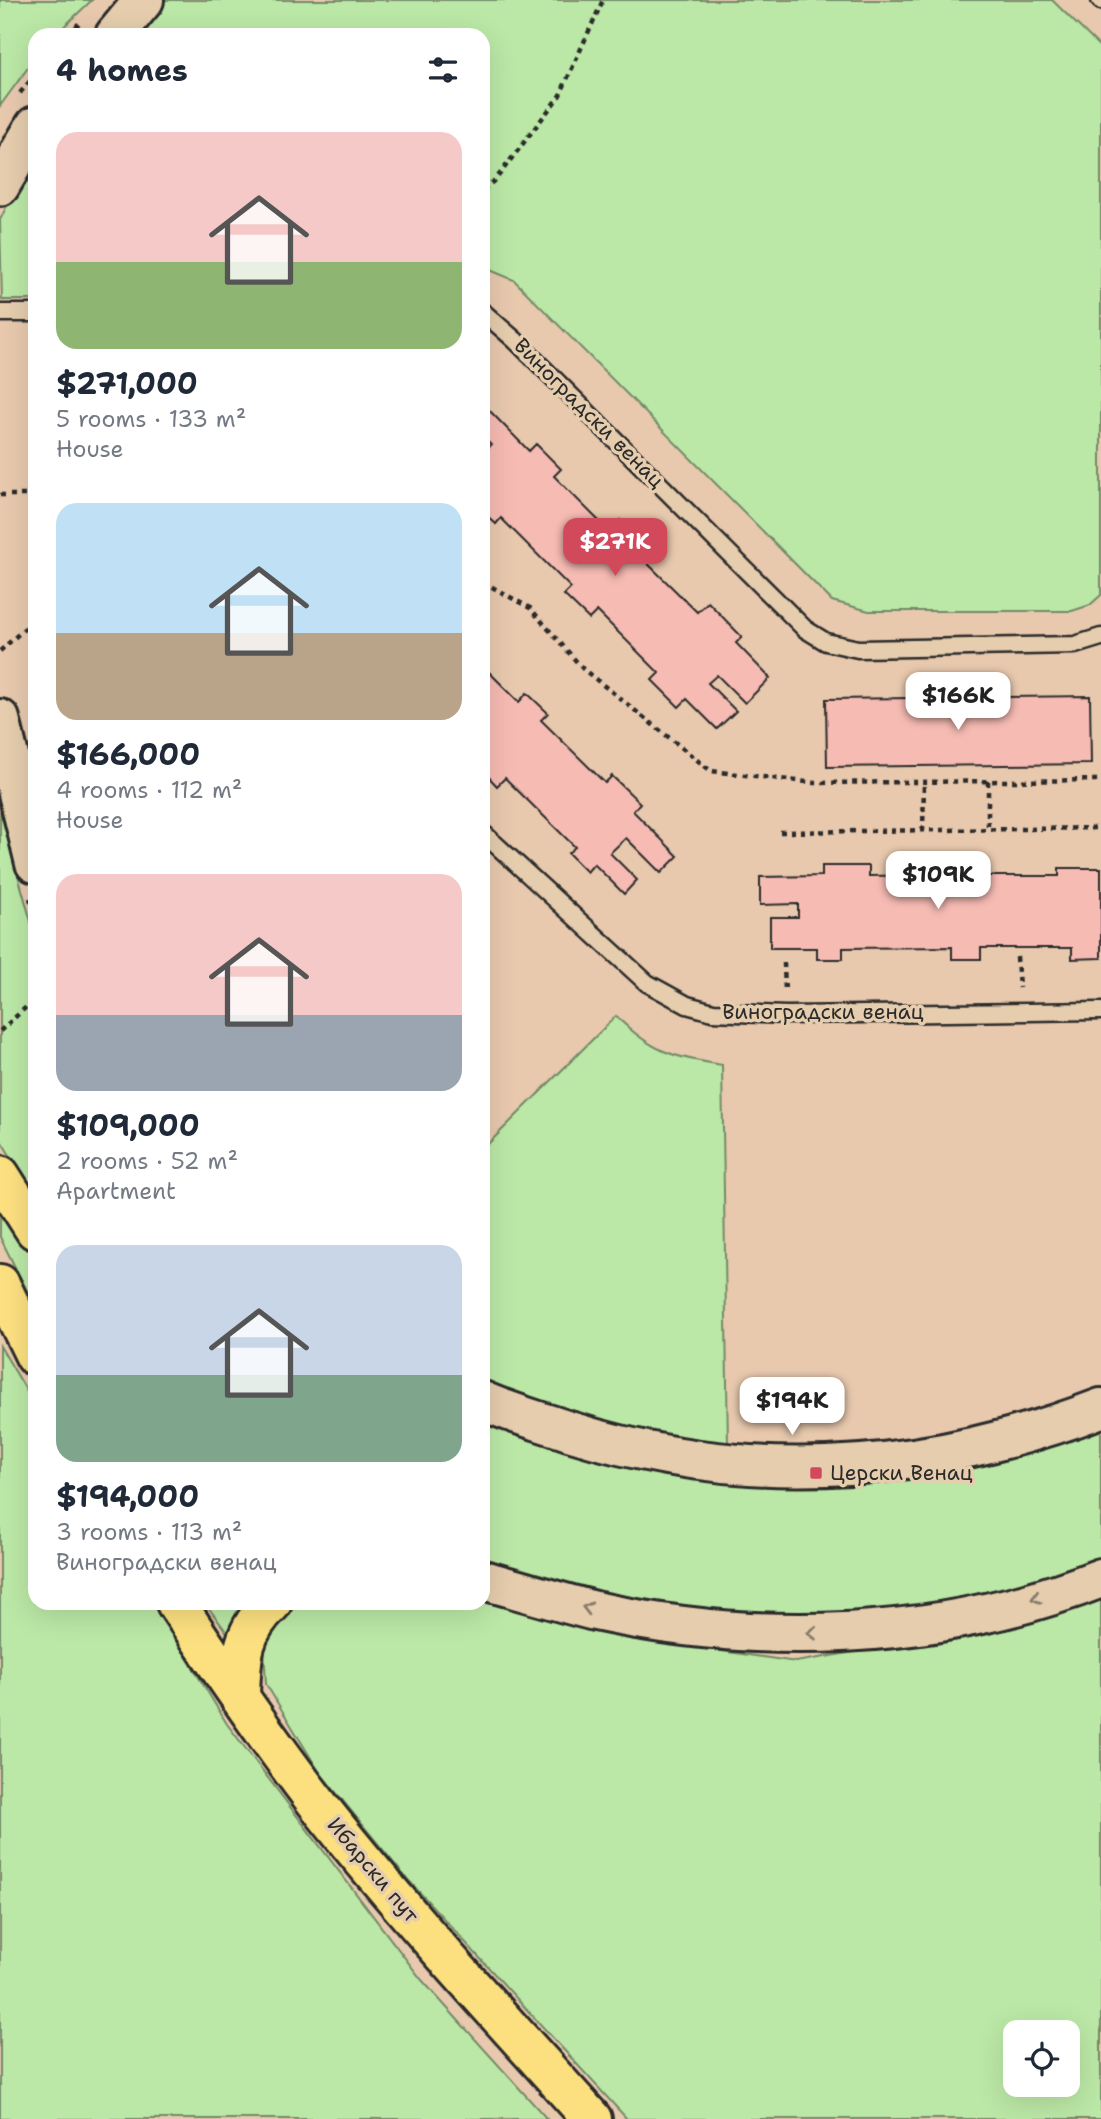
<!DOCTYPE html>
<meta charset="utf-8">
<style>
body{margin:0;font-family:"Shantell Sans",sans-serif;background:#f2f2f3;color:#1f2937;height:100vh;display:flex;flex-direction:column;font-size:26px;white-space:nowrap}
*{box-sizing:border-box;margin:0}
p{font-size:23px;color:#747a83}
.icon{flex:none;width:38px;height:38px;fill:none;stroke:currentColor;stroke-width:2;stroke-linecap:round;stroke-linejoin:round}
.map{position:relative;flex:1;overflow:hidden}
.panel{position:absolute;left:28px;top:28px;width:462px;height:1582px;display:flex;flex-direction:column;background:#fff;border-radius:21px;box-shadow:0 7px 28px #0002}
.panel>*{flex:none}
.tools{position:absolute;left:1003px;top:2020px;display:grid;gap:14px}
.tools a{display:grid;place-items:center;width:77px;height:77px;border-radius:14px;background:#fff;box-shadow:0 7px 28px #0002;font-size:35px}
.price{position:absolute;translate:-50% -60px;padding:0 16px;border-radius:14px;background:#fff;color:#222;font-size:23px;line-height:46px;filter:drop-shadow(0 2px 4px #0008)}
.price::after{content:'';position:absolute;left:50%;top:42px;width:21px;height:16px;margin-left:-10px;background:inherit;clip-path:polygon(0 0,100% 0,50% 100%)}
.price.on{background:#d1495b;color:#fff}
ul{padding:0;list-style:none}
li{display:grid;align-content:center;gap:14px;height:371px;padding:0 28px}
li span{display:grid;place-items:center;height:217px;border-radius:21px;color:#555}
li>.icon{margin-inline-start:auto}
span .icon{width:126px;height:126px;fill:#fffc;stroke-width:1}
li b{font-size:30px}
h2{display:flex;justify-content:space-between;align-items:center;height:84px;padding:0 28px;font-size:30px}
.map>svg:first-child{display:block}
</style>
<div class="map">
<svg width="1101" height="2119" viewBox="0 0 1101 2119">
<rect width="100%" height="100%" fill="#e8c9ae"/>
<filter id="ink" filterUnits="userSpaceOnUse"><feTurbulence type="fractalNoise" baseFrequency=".0143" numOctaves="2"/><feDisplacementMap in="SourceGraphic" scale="14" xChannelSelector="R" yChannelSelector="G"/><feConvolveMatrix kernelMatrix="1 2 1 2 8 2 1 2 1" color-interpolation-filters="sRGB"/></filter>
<g filter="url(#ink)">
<path fill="#bbe8a6" stroke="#738a68" stroke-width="2" fill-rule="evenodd" d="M0 0H92L55 35H35V58L0 106Z
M163 0H1052L1101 48V595L1090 605 1072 611H869L832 601 514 280 483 267V35H135Z
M35 148V300H2L0 220Z
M0 811 35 936V1196L0 1139Z
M616 1016C652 1052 672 1057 722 1065L728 1446 669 1439 499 1389 483 1381V1149Z
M0 1194 35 1251V1307L0 1237Z
M0 1346 35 1405V1603H154L227 1724 421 1979 547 2119H0Z
M483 1416 690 1474 1101 1422V1559L1060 1577 926 1609 801 1621 665 1611 483 1564Z
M483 1597 533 1615 640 1639 796 1662 983 1630 1101 1599V2119H627L402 1873 320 1773 266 1684 264 1648 290 1608 298 1603H483ZM1015 2032H1068V2084H1015Z
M205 1603H261L231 1638Z"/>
<path fill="#f6bbb3" stroke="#2b2b2b" stroke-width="2" d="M483 404 529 451 536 444 561 469 554 476 609 531 620 520 644 544 636 552 697 612 708 602 742 637 736 643 770 678 745 703 717 675 708 683 736 711 717 729 687 699 679 707 652 680 659 673 597 611 589 619 564 595 571 588 501 518 496 524 483 512V454L491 445 483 437Z
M483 666 519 702 527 693 548 713 541 720 605 783 612 776 640 803 633 811 678 856 661 873 626 838 610 853 637 880 624 894 594 864 587 872 568 853 575 847 505 778 497 786 483 771Z
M1090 696 1091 764 827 767 826 699Z
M979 864V876H1059V868H1101V958L1072 959V948H981V959H952V947L843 948V959H817V948H770V917H798V904L760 905V877L822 876V866H869V876L928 875V865Z"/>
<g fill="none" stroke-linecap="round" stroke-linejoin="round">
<defs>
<path id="lane" d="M1100 0 1101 1
M483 312 515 340 805 629 826 642 858 649 1075 645 1101 637
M0 313H35
M483 833 647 983 687 1005 713 1012 786 1015 1101 1011"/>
<path id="secondary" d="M115 35 144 0
M0 186 35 126
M0 719 35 863
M483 1401C510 1413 540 1421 569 1431 748 1487 926 1475 1101 1408
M483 1580C520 1590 558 1602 595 1611 763 1647 941 1641 1101 1578"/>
<path id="primary" d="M0 1175 35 1230
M0 1284 35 1356
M176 1603C223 1674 271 1744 323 1811 408 1918 501 2018 592 2119
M240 1698C241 1657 241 1632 272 1603"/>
</defs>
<use href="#lane" stroke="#2b2b2b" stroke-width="21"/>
<use href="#secondary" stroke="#2b2b2b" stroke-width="44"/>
<use href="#primary" stroke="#2b2b2b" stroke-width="44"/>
<path stroke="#2b2b2b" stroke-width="4.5" stroke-dasharray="5 5" stroke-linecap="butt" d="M69 35 80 22
M20 93 35 75
M483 190 496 179 560 95 603 0
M0 495H35
M483 582 530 608 583 669 711 771 815 783 1101 780
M0 651 35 619
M988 781V829
M923 831 924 782
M780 832 1101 828
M30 898 35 916
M1017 957 1019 988
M784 963 785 993
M0 1031 35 999"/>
<use href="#lane" stroke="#e5cdad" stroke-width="16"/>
<use href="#secondary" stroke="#e5cdad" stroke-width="38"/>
<use href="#primary" stroke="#fce080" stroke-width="38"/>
</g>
<defs><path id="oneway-chevron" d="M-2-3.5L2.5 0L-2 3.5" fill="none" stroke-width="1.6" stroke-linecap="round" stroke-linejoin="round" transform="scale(1.75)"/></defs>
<g stroke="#887c6c">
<use href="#oneway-chevron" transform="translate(1036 1598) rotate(163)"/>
<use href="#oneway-chevron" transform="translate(587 1608) rotate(-166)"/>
<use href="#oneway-chevron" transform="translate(812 1633) rotate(-179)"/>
</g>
</g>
<rect fill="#d1495b" stroke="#e5cdad" stroke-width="2.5" x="809" y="1466" width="14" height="14" rx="3.5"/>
<g text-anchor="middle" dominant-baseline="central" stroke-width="7" stroke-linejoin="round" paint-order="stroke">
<g font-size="21" fill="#2b2b2b" stroke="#e5cdad">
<text transform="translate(589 413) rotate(45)">Виноградски венац</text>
<text x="823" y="1012">Виноградски венац</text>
<text transform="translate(373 1870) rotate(50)">Ибарски пут</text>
</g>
<g font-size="21" fill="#2b2b2b" stroke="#e5cdad" text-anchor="start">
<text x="830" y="1473">Церски Венац</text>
</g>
</g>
</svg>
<div class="tools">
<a><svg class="icon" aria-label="locate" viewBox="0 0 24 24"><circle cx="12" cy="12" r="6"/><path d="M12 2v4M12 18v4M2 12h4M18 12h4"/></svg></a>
</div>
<b class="price on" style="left:615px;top:578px">$271K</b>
<b class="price" style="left:958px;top:732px">$166K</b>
<b class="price" style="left:938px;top:911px">$109K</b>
<b class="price" style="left:792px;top:1437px">$194K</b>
<section class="panel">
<h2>4 homes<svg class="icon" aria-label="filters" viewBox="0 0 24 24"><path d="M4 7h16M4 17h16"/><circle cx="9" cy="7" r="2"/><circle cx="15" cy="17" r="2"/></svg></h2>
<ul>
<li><span style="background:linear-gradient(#f6c9c9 60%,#8fb573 0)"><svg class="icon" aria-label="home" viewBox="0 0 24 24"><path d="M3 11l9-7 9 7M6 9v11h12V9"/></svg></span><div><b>$271,000</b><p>5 rooms · 133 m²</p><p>House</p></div></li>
<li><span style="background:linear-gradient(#bfe0f5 60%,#b9a48a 0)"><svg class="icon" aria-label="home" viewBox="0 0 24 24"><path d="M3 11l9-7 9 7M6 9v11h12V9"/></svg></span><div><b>$166,000</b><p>4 rooms · 112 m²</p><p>House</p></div></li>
<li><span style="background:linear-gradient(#f6c9c9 65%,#9aa5b1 0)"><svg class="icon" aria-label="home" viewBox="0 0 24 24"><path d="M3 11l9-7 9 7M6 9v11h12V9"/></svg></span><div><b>$109,000</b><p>2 rooms · 52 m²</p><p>Apartment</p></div></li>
<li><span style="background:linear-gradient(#c9d6e8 60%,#7fa58c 0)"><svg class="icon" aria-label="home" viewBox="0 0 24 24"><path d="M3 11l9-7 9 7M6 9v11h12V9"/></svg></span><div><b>$194,000</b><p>3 rooms · 113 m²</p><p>Виноградски венац</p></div></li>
</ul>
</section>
</div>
